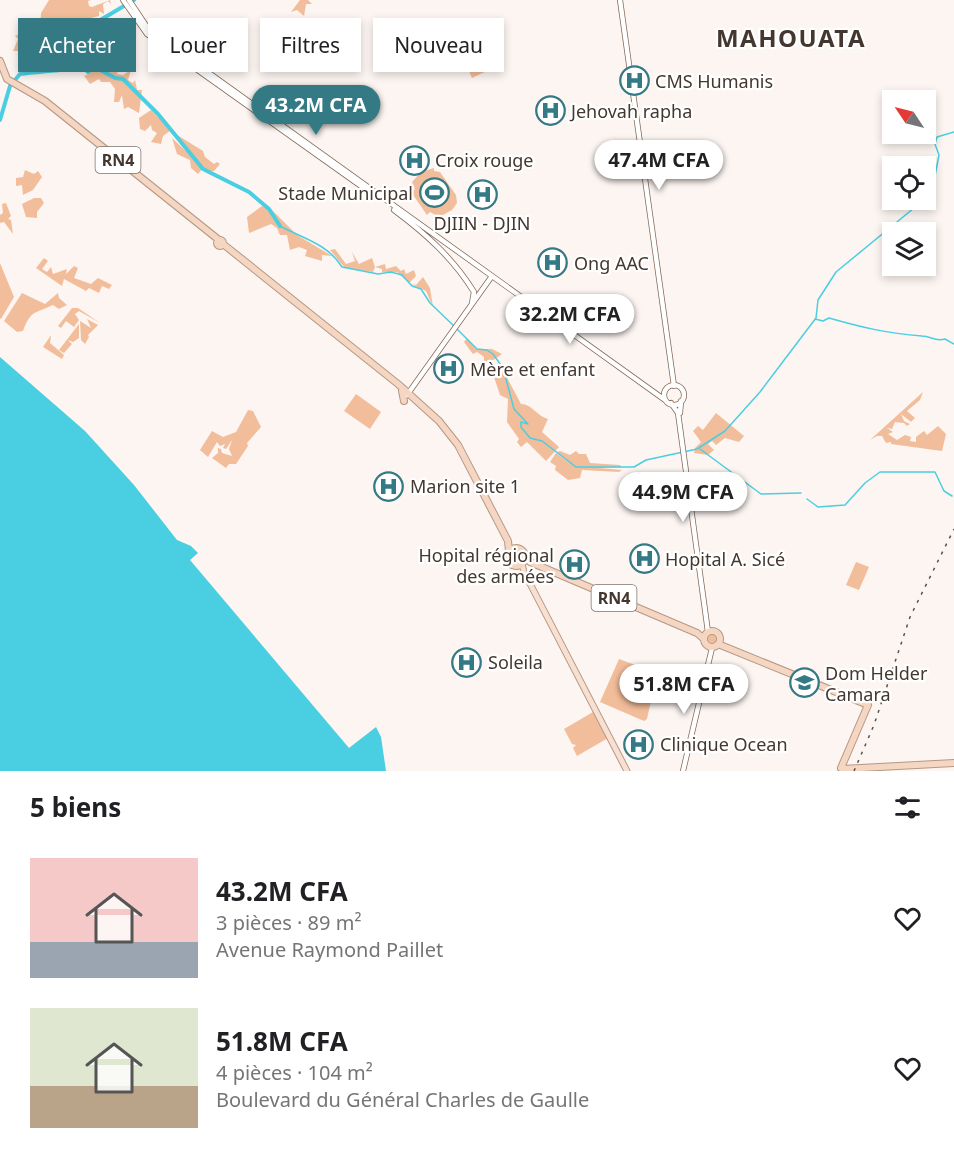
<!DOCTYPE html>
<html lang="fr">
<meta charset="utf-8">
<style>
body{margin:0;font-family:"Noto Sans",sans-serif;background:#f2f2f2;color:#202124;height:100vh;display:flex;flex-direction:column;font-size:22px;white-space:nowrap}
*{box-sizing:border-box;margin:0}
p{font-size:20px;color:#757577}
.icon{flex:none;width:33px;height:33px;fill:none;stroke:currentColor;stroke-width:2;stroke-linecap:round;stroke-linejoin:round}
.map{position:relative;height:771px;overflow:hidden}
.side{display:flex;flex-direction:column;background:#fff;flex:1}
.side>*{flex:none}
.banner{position:absolute;left:18px;top:18px;width:600px;height:54px;display:flex;gap:12px}
.needle{width:39px;rotate:305deg}
.buttons{position:absolute;left:882px;top:90px;display:grid;gap:12px}
.buttons a{display:grid;place-items:center;width:54px;height:54px;border-radius:0px;background:#fff;box-shadow:0 3px 9px #0003;font-size:30px}
.price{position:absolute;translate:-50% -51px;padding:0 14px;border-radius:21px;background:#fff;color:#222;font-size:20px;line-height:39px;filter:drop-shadow(0 2px 3px #0008)}
.price::after{content:'';position:absolute;left:50%;top:36px;width:18px;height:14px;margin-left:-9px;background:inherit;clip-path:polygon(0 0,100% 0,50% 100%)}
.price.active{background:#337a85;color:#fff}
ul{padding:0;list-style:none}
li{display:flex;align-items:center;gap:18px;height:150px;padding:0 30px}
li span{display:grid;place-items:center;flex:none;width:168px;height:120px;border-radius:0px;color:#555}
li>.icon{margin-inline-start:auto}
span .icon{width:72px;height:72px;fill:#fffc;stroke-width:1}
li b{font-size:26px}
h2{display:flex;justify-content:space-between;align-items:center;height:72px;padding:0 30px;font-size:26px}
.chip{padding:0 21px;border-radius:0px;background:#fff;box-shadow:0 3px 9px #0003;font-size:21px;line-height:54px}
.chip.active{background:#337a85;color:#fff}
.map>svg:first-child{display:block}
</style>
<div class="map">
<svg width="954" height="771" viewBox="0 0 954 771">
<rect width="100%" height="100%" fill="#fcf5f1"/>
<path fill="#f2bd9a" d="M49 0H91L88 1 89 6 92 7 110 0 111 4 108 1 103 4 104 14 99 11V16L87 19 88 25 84 31 82 30 83 24 78 25V34L66 45 61 44V40L52 36 63 30 55 27 53 21H50L40 31 41 13Z
M300 0H308L312 4H306L304 16 297 10 291 12Z
M28 29 41 36 28 58H24L18 51H13L18 39 15 36Z
M479 49 489 70 472 78 463 57Z
M108 57H113L120 66 117 74 123 75 131 70 128 80 133 83 135 80 137 90H142L139 113 128 107 124 109 122 95 119 102H114L115 89 110 82H101L99 79 90 84 84 76 88 74 82 69 77 72 69 67 71 62 77 59 87 64 95 58 104 61Z
M151 110 171 130 163 136 161 144 151 142 157 133 152 130 151 125 145 131 140 129 139 118Z
M174 133 203 151 205 157 214 164 217 162 220 164 214 171 206 172 202 169 198 174 191 168 190 160 177 154 172 138 203 167Z
M434 168V171L440 172 456 195 457 203 452 210 439 217 430 212 427 215 411 192 415 189 412 182 421 172Z
M25 170 34 174 38 171 42 177 33 190 23 195 22 185 16 186V178L23 177Z
M34 198H41L44 203 37 212V218L26 217 22 204Z
M6 203 11 216 8 219 11 220 13 234 4 222 0 223V215L3 213 2 204Z
M262 206 270 208 297 235 332 256 322 255V261L305 256 307 250 299 247 290 250 287 235H280L277 228 271 224 249 233 247 217Z
M335 249 346 264 355 261 352 252 359 264 372 258 375 267 385 264 386 269 396 266 401 271 404 269 406 274 414 270 416 276 409 283 397 272H382V269L375 267 373 272 345 268 330 250Z
M44 258 48 261 42 269 47 272 51 267 53 274 67 269 66 274 74 266 78 268 74 278 91 284 98 278 112 285 109 289 102 286 99 293 89 288 86 291 64 279 62 286 36 268Z
M0 263 14 297 1 319 0 318Z
M423 277 430 288 433 307 426 291 411 284 416 285Z
M22 293 45 304 58 293 59 298 67 305 59 309 53 305C34 314 31 310 23 331L17 332 4 321Z
M72 308H78L100 323 79 311 75 314 79 320 74 327 66 321 61 328 58 326Z
M87 319 98 325 88 335 89 337 85 344 81 340 80 321 91 328Z
M79 324V338L73 342 68 340 72 344 64 353 59 350Z
M51 335 50 343 64 355 62 359 43 347Z
M467 338 476 349H492L502 354 489 363 484 362V357L477 352 473 354 464 342Z
M503 370 521 404C532 404 537 416 548 419L542 432 559 447 546 461 527 442 521 447 517 442 519 439 507 422 508 399 500 395 494 377Z
M923 392 920 400 907 411 915 418 911 422 901 414 904 421 910 424 907 426 904 423 895 422 892 429 887 428 893 432 888 434 897 440 905 435 911 437 910 441 916 442V437L924 431 927 435 938 426 946 434 942 451 891 444V442L886 443 882 436H877L870 440Z
M356 394 381 412 370 429 344 411Z
M248 410 253 411 261 427 247 443 248 446 236 464H229L226 468 212 458 218 453V448L221 449 222 453 232 456 229 449 232 440 226 449 223 448 225 444 220 446 217 442 208 457 200 450 212 431 223 437 236 432Z
M716 413 744 436 739 442 725 438 716 445 712 441 708 444 714 450 708 455 694 453 695 448 701 442 693 431 698 426 703 430Z
M560 451 570 455 576 451 579 454H586L590 463 620 465 622 467 599 468 622 470 619 472 582 470 580 478 568 480 555 470 556 466 550 462 556 453 571 464 557 452Z
M508 557a8 8 0 1 1 16 0a8 8 0 1 1-16 0Z
M856 562 869 567 859 590 846 585Z
M705 639a7 7 0 1 1 14 0a7 7 0 1 1-14 0Z
M619 659 657 673 647 719 644 721 600 702Z
M593 712 608 738 577 756 573 748 576 745 572 744 564 729Z"/>
<path fill="#4acee2" d="M0 357 85 431 134 485 177 540 191 546 198 553 190 560 349 748 376 727 381 737 386 771H0Z"/>
<g fill="none" stroke-linecap="round" stroke-linejoin="round">
<path stroke="#4acee2" stroke-width="1.5" d="M104 71 112 56
M934 181 939 155 935 144 937 137 954 132
M926 195 933 184
M280 226C302 238 328 244 342 267L378 274 391 272 402 275 412 286 421 289 430 303 454 326
M815 319 823 321 829 318C864 328 886 333 922 336 931 336 935 342 945 339L954 344
M457 329 477 349 487 350 493 354 503 368 514 409 528 424 521 422V427L530 438 542 441 576 467H634L646 460 697 449 725 431 760 392 816 318 818 300 836 272 914 208 917 200
M700 449 761 494 801 493
M807 499 818 507 845 505 865 483 880 472H935L944 491 952 496"/>
<path stroke="#4acee2" stroke-width="4" d="M95 67 115 78 123 79 158 114 203 169 249 192 269 209 280 226
M0 120 10 86 20 74C36 72 52 71 68 69L76 62 88 72 97 65 86 26 87 22H97L134 0"/>
<defs>
<path id="secondary" d="M123 0 147 34 375 196
M129 0 149 30 665 400
M620 0 674 386
M394 210C425 233 453 258 474 292L472 303
M664 395a10 10 0 1 1 20 0a10 10 0 1 1-20 0Z
M407 395 492 276
M671 403 678 413 708 632
M680 413 681 401
M683 771 712 648"/>
<path id="primary" d="M522 564 524 572 627 771"/>
<path id="trunk" d="M0 61 7 79 45 101 219 240
M217 243a3 3 0 1 1 6 0a3 3 0 1 1-6 0Z
M223 244 398 384 439 421 458 445 508 541 509 551
M402 391 404 401
M507 557a9 9 0 1 1 18 0a9 9 0 1 1-18 0Z
M525 557 530 562 697 633 704 639
M704 639a8 8 0 1 1 16 0a8 8 0 1 1-16 0Z
M718 644 868 705 841 768
M842 769 954 763"/>
</defs>
<use href="#secondary" stroke="#856957" stroke-width="6"/>
<use href="#primary" stroke="#b59884" stroke-width="7"/>
<use href="#trunk" stroke="#b59884" stroke-width="8"/>
<use href="#secondary" stroke="#fff" stroke-width="4.5"/>
<use href="#primary" stroke="#f7e0d1" stroke-width="5"/>
<use href="#trunk" stroke="#f4d6c2" stroke-width="6"/>
<path stroke="#5d5049" stroke-width="1.5" stroke-dasharray="3 6" stroke-linecap="butt" d="M854 771 874 725 910 617 954 529"/>
</g>
<defs>
<symbol id="hospital-ring" viewBox="-11 -11 22 22"><circle r="9.5" fill="#fff" stroke="#337a85" stroke-width="1.5"/><path d="M-5-5h3v3.5h4V-5h3V5h-3V1.5h-4V5h-3Z" fill="#337a85"/></symbol>
<symbol id="stadium-ring" viewBox="-11 -11 22 22"><circle r="9.5" fill="#fff" stroke="#337a85" stroke-width="1.5"/><path d="M0-5a6.5 5 0 1 0 0 10a6.5 5 0 1 0 0-10ZM-3.5-1.8h7v3.6h-7Z" fill="#337a85"/></symbol>
<symbol id="university-ring" viewBox="-11 -11 22 22"><circle r="9.5" fill="#fff" stroke="#337a85" stroke-width="1.5"/><path d="M0-5L7-2L0 1L-7-2ZM-4 1L0 2.5L4 1V4Q0 6-4 4Z" fill="#337a85"/></symbol>
</defs>
<g fill-rule="evenodd">
<use href="#hospital-ring" x="618" y="64" width="33" height="33"/>
<use href="#hospital-ring" x="534" y="94" width="33" height="33"/>
<use href="#hospital-ring" x="398" y="144" width="33" height="33"/>
<use href="#stadium-ring" x="418" y="176" width="33" height="33"/>
<use href="#hospital-ring" x="466" y="178" width="33" height="33"/>
<use href="#hospital-ring" x="536" y="246" width="33" height="33"/>
<use href="#hospital-ring" x="432" y="352" width="33" height="33"/>
<use href="#hospital-ring" x="372" y="470" width="33" height="33"/>
<use href="#hospital-ring" x="628" y="542" width="33" height="33"/>
<use href="#hospital-ring" x="558" y="548" width="33" height="33"/>
<use href="#hospital-ring" x="450" y="646" width="33" height="33"/>
<use href="#university-ring" x="788" y="666" width="33" height="33"/>
<use href="#hospital-ring" x="622" y="728" width="33" height="33"/>
</g>
<g text-anchor="middle" dominant-baseline="central" stroke-width="4.5" stroke-linejoin="round" paint-order="stroke">
<g fill="#fff" stroke="#7c736d" stroke-width="1.5">
<rect x="95.5" y="147" width="45" height="26" rx="4.5"/>
<rect x="591.5" y="585" width="45" height="26" rx="4.5"/>
</g>
<g font-size="16" font-weight="bold" fill="#44372f">
<text x="118" y="160">RN4</text>
<text x="614" y="598">RN4</text>
</g>
<g font-size="18" fill="#44372f" stroke="#fff" text-anchor="start">
<text x="655" y="81">CMS Humanis</text>
<text x="571" y="111">Jehovah rapha</text>
<text x="435" y="160">Croix rouge</text>
<text x="413" y="193" text-anchor="end">Stade Municipal</text>
<text x="482" y="223" text-anchor="middle">DJIIN - DJIN</text>
<text x="574" y="263">Ong AAC</text>
<text x="470" y="369">Mère et enfant</text>
<text x="410" y="486">Marion site 1</text>
<text x="554" y="555" text-anchor="end">Hopital régional<tspan x="554" dy="21">des armées</tspan></text>
<text x="665" y="559">Hopital A. Sicé</text>
<text x="488" y="662">Soleila</text>
<text x="825" y="673">Dom Helder<tspan x="825" dy="21">Camara</tspan></text>
<text x="660" y="744">Clinique Ocean</text>
</g>
<g font-size="24" font-weight="bold" letter-spacing="1.5" fill="#44372f" stroke="#fff">
<text x="791" y="37">MAHOUATA</text>
</g>
</g>
</svg>
<div class="buttons">
<a><svg class="needle" viewBox="-14 -14 28 28"><path d="M0-13l5 13h-10z" fill="#e53935"/><path d="M0 13l5-13h-10z" fill="#757577"/></svg></a>
<a><svg class="icon" aria-label="locate" viewBox="0 0 24 24"><circle cx="12" cy="12" r="6"/><path d="M12 2v4M12 18v4M2 12h4M18 12h4"/></svg></a>
<a><svg class="icon" aria-label="layers" viewBox="0 0 24 24"><path d="M12 4l9 5-9 5-9-5zM3 14l9 5 9-5"/></svg></a>
</div>
<b class="price active" style="left:316px;top:136px">43.2M CFA</b>
<b class="price" style="left:659px;top:191px">47.4M CFA</b>
<b class="price" style="left:570px;top:345px">32.2M CFA</b>
<b class="price" style="left:683px;top:523px">44.9M CFA</b>
<b class="price" style="left:684px;top:715px">51.8M CFA</b>
<div class="banner">
<a class="chip active">Acheter</a>
<a class="chip">Louer</a>
<a class="chip">Filtres</a>
<a class="chip">Nouveau</a>
</div>
</div>
<section class="side">
<h2>5 biens<svg class="icon" aria-label="filters" viewBox="0 0 24 24"><path d="M4 7h16M4 17h16"/><circle cx="9" cy="7" r="2"/><circle cx="15" cy="17" r="2"/></svg></h2>
<ul>
<li><span style="background:linear-gradient(#f6c9c9 70%,#9aa5b1 0)"><svg class="icon" aria-label="home" viewBox="0 0 24 24"><path d="M3 11l9-7 9 7M6 9v11h12V9"/></svg></span><div><b>43.2M CFA</b><p>3 pièces · 89 m²</p><p>Avenue Raymond Paillet</p></div><svg class="icon" aria-label="heart" viewBox="0 0 24 24"><path d="M12 20l-8-8c-3-5 5-10 8-4 3-6 11-1 8 4z"/></svg></li>
<li><span style="background:linear-gradient(#dfe7d0 65%,#b9a48a 0)"><svg class="icon" aria-label="home" viewBox="0 0 24 24"><path d="M3 11l9-7 9 7M6 9v11h12V9"/></svg></span><div><b>51.8M CFA</b><p>4 pièces · 104 m²</p><p>Boulevard du Général Charles de Gaulle</p></div><svg class="icon" aria-label="heart" viewBox="0 0 24 24"><path d="M12 20l-8-8c-3-5 5-10 8-4 3-6 11-1 8 4z"/></svg></li>
</ul>
</section>
